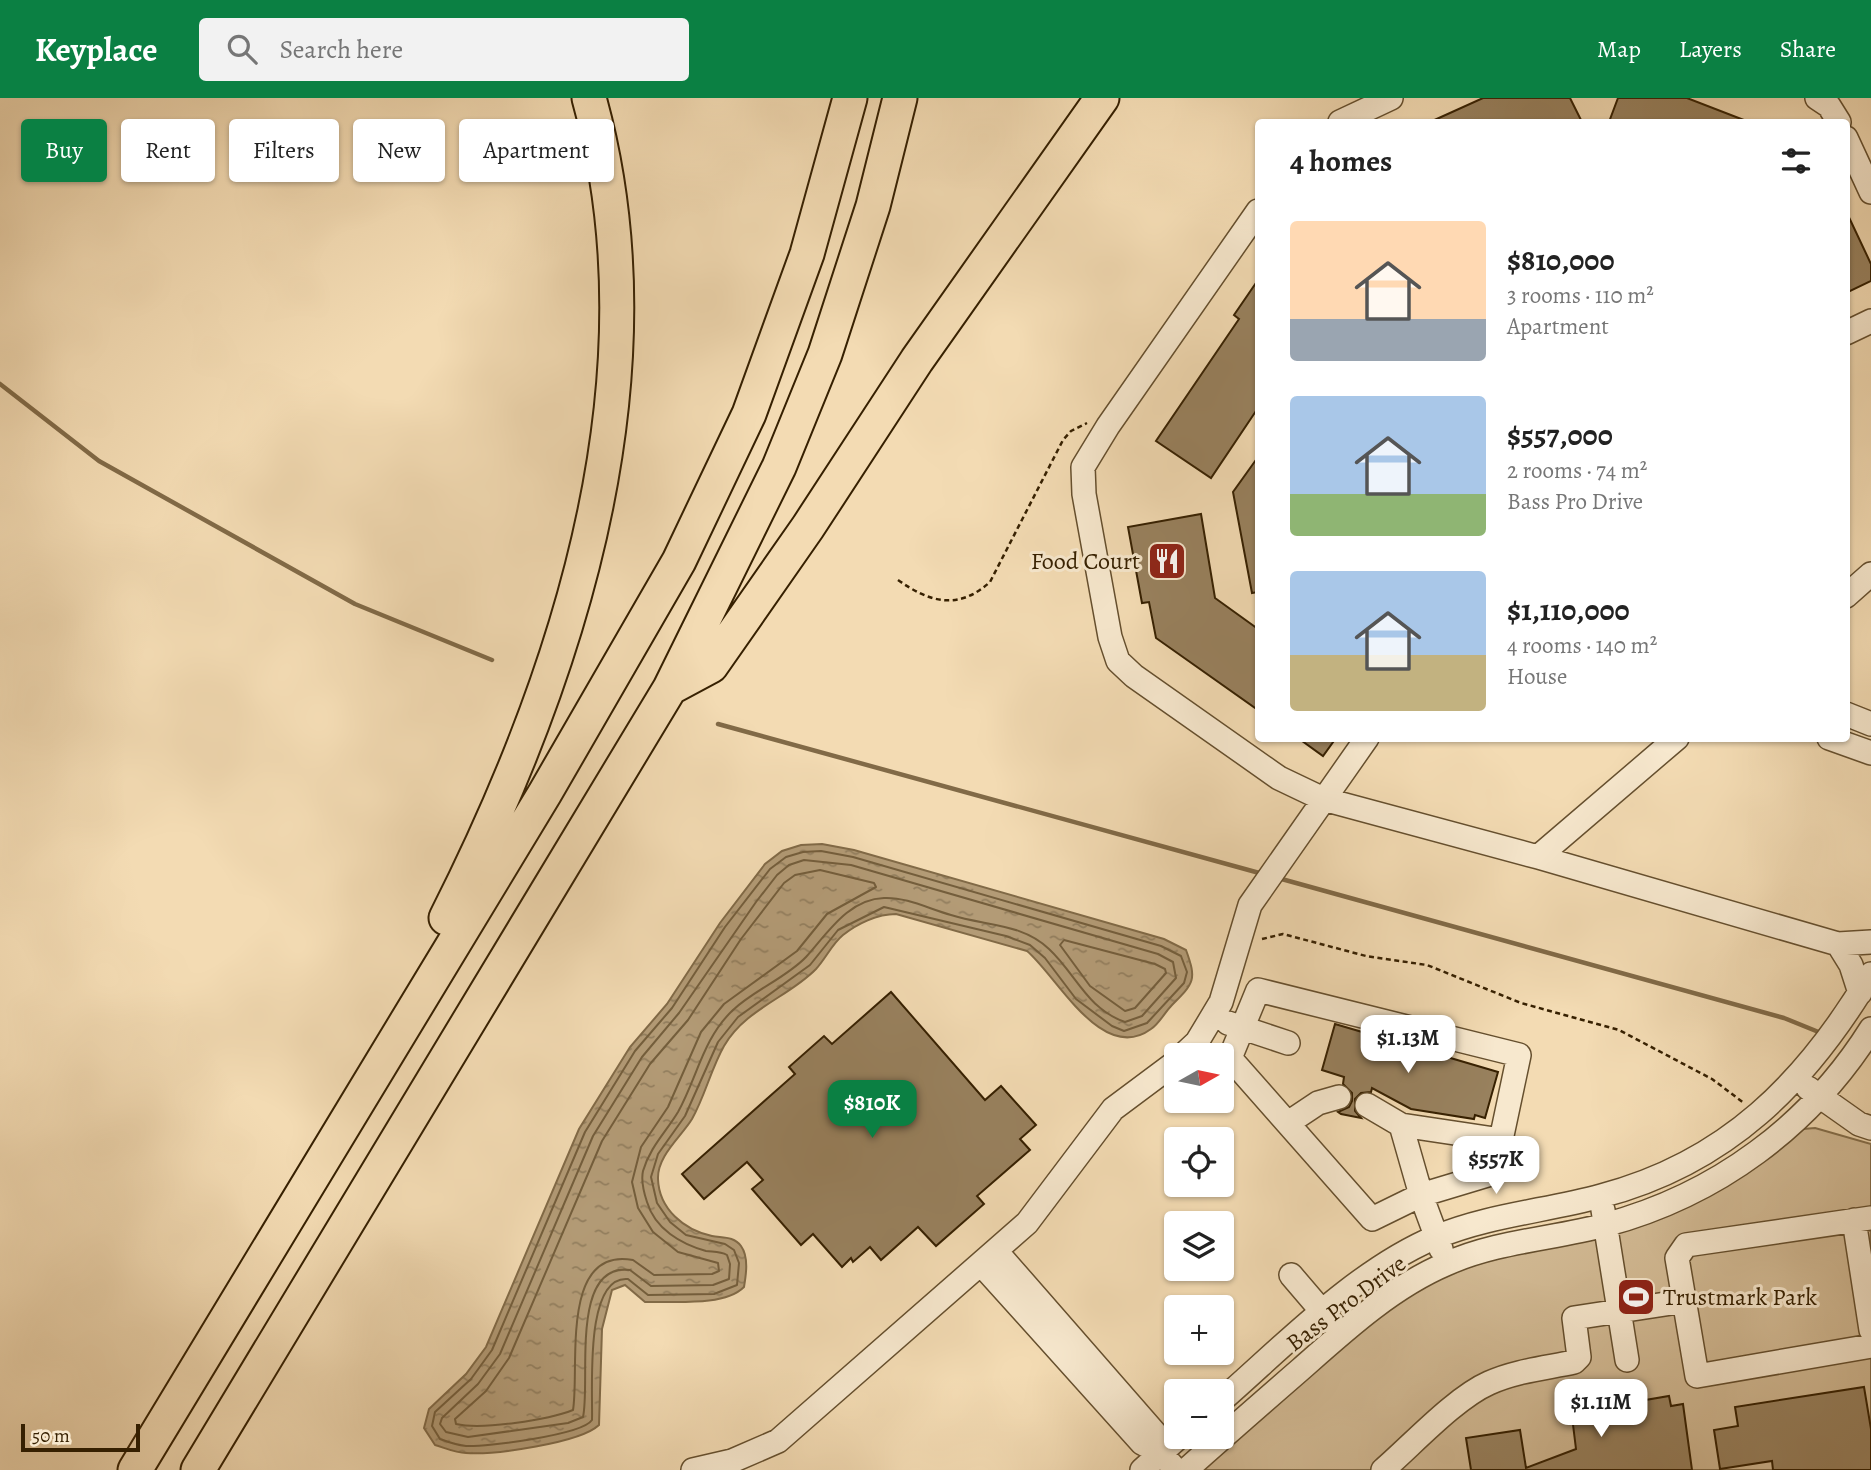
<!DOCTYPE html>
<meta charset="utf-8">
<style>
body{margin:0;font-family:Alegreya,serif;background:#f2f2f2;color:#222;height:100vh;display:flex;flex-direction:column;font-size:26px;white-space:nowrap}
*{box-sizing:border-box;margin:0}
p{font-size:23px;color:#767676}
.icon{flex:none;width:38px;height:38px;fill:none;stroke:currentColor;stroke-width:2;stroke-linecap:round;stroke-linejoin:round}
.map{position:relative;flex:1;overflow:hidden}
.panel{position:absolute;left:1255px;top:21px;width:595px;height:623px;display:flex;flex-direction:column;background:#fff;border-radius:7px;box-shadow:0 2px 5px #0004}
.panel>*{flex:none}
.top-card{position:absolute;left:21px;top:21px;width:665px;height:63px;display:flex;gap:14px}
.needle{width:46px;rotate:81deg}
.buttons{position:absolute;left:1164px;top:945px;display:grid;gap:14px}
.buttons a{display:grid;place-items:center;width:70px;height:70px;border-radius:7px;background:#fff;box-shadow:0 2px 5px #0004;font-size:35px}
.scale{position:absolute;left:21px;bottom:18px;width:119px;box-sizing:border-box;padding-left:7px;border:4px solid #362001;border-top:0;font-size:19px;line-height:24px;white-space:nowrap;color:#362001;-webkit-text-stroke:5px #f7e8ce;paint-order:stroke}
.price{position:absolute;translate:-50% -60px;padding:0 16px;border-radius:14px;background:#fff;color:#222;font-size:23px;line-height:46px;filter:drop-shadow(0 2px 4px #0008)}
.price::after{content:'';position:absolute;left:50%;top:42px;width:21px;height:16px;margin-left:-10px;background:inherit;clip-path:polygon(0 0,100% 0,50% 100%)}
.price.selected{background:#0b8043;color:#fff}
ul{padding:0;list-style:none}
li{display:flex;align-items:center;gap:21px;height:175px;padding:0 35px}
li span{display:grid;place-items:center;flex:none;width:196px;height:140px;border-radius:7px;color:#555}
li>.icon{margin-inline-start:auto}
span .icon{width:84px;height:84px;fill:#fffc;stroke-width:1}
li b{font-size:30px}
h2{display:flex;justify-content:space-between;align-items:center;height:84px;padding:0 35px;font-size:30px}
.pill{padding:0 24px;border-radius:7px;background:#fff;box-shadow:0 2px 5px #0004;font-size:24px;line-height:63px}
.pill.selected{background:#0b8043;color:#fff}
header{display:flex;align-items:center;gap:42px;box-sizing:border-box;height:98px;padding:0 35px;background:#0b8043;color:#fff}
header strong{font-size:33px}
nav{display:flex;gap:38px;margin-inline-start:auto;font-size:24px}
.search{width:490px;height:63px;background:#f2f2f2;display:flex;align-items:center;gap:18px;box-sizing:border-box;padding:0 24px;border-radius:7px;color:#767676;font-size:26px}
.map>svg:first-child{display:block}
</style>
<header>
<strong>Keyplace</strong>
<div class="search"><svg class="icon" aria-label="search" viewBox="0 0 24 24"><circle cx="10" cy="10" r="6"/><path d="M15 15l6 6"/></svg>Search here</div>
<nav><a>Map</a><a>Layers</a><a>Share</a></nav>
</header>
<div class="map">
<svg width="1871" height="1372" viewBox="0 0 1871 1372">
<defs>
<pattern id="water-ripples" width="26" height="14" patternUnits="userSpaceOnUse" patternTransform="scale(1.75)"><rect width="26" height="14" fill="#b39b76"/><path d="M2 4q2-2 4 0t4 0M15 11q2-2 4 0t4 0" fill="none" stroke="#927e5e"/></pattern>
</defs>
<rect width="100%" height="100%" fill="#f3dbb3"/>
<filter id="stains"><feTurbulence type="fractalNoise" baseFrequency=".00286" numOctaves="4"/><feColorMatrix values="0 0 0 0 .2 0 0 0 0 .09 0 0 0 0 .02 0 0 0 .5 -.17"/></filter>
<radialGradient id="worn" r=".72"><stop offset=".6" stop-color="#630" stop-opacity="0"/><stop offset="1" stop-color="#630" stop-opacity=".3"/></radialGradient>
<path fill="#d3bb95" stroke="#846e4b" stroke-width="2" d="M1815 1030 1871 1046V1372H1201L1382 1212 1465 1164 1566 1143 1803 1031Z"/>
<path fill="url(#water-ripples)" stroke="#816a47" stroke-width="2" d="M822 746 854 752 1164 841 1186 852C1197 882 1194 885 1172 907 1165 914 1159 926 1151 931 1102 967 1057 878 1027 853L896 816C877 816 857 826 843 837 832 846 826 860 816 871 789 899 745 911 724 948 711 971 705 998 692 1021 681 1039 657 1058 658 1081 659 1111 684 1132 712 1138 722 1140 734 1138 741 1148 749 1159 746 1177 744 1189 724 1209 673 1203 645 1204L625 1187 612 1192 602 1231 599 1327C580 1345 494 1357 466 1355 456 1355 445 1350 435 1347L424 1330 429 1311 466 1276 486 1249 579 1031 630 949 667 906 720 825 765 766 782 753 801 747Z"/>
<g fill="none" stroke-linecap="round" stroke-linejoin="round">
<path stroke="#745e3c" stroke-width="2" d="M821 753 853 759 1161 848 1181 858 1187 874 1184 885 1147 925 1124 933 1112 928 1076 901 1045 860 1030 847 1006 838 884 809 838 832 810 867 738 919 718 944 685 1018 658 1056 651 1079 657 1105 670 1124 686 1137 725 1146 734 1152 739 1165 737 1187 714 1196 648 1197 628 1181C584 1177 593 1292 592 1322 582 1337 486 1349 466 1348 457 1347 448 1344 440 1341L432 1328 435 1314 471 1281 492 1252 585 1034 635 953 672 910 725 829 770 771 786 759 803 754Z
M804 762 851 767 1158 856 1173 864 1176 880 1142 918 1125 924C1087 911 1076 876 1049 851 1022 825 985 828 951 817 929 811 907 799 884 800 848 801 827 836 806 859 786 880 754 892 733 912 703 940 697 980 678 1014 666 1034 650 1049 643 1073 641 1082 644 1095 647 1104 655 1131 681 1146 706 1153 713 1154 720 1153 727 1157L730 1166 729 1181 713 1187 651 1188 630 1172C569 1164 591 1285 583 1319L568 1325 468 1339 446 1334 440 1326 442 1320 478 1286 500 1256 593 1038 642 959 679 915 756 804 777 777 789 767Z
M820 772 874 785 876 789 827 816 797 853 724 906 701 934 668 1009 641 1049 632 1084 638 1110 653 1134 678 1154 718 1165 719 1173 712 1176 654 1177 633 1162C559 1148 580 1272 573 1312 548 1322 482 1332 456 1326L455 1321 486 1293 509 1260 602 1043 650 966 688 922 741 841 784 785 795 777Z
M1064 842 1155 866 1165 871 1166 875 1135 910 1125 913 1090 888 1060 847Z"/>
<path stroke="#816a47" stroke-width="4.5" d="M0 286 99 363 355 506 492 562
M718 626 1263 776
M1278 780 1784 920 1821 935"/>
</g>
<path fill="#98815e" stroke="#362001" stroke-width="2" d="M1483 0H1570L1582 24H1430Z
M1618 0H1687L1749 24H1609Z
M1846 113 1871 166V183L1846 195Z
M1258 182V310L1211 380 1156 343 1239 221 1234 217Z
M1258 359V494L1252 495 1233 394Z
M1201 416 1215 500 1258 531V612L1156 540 1149 504 1142 505 1128 429Z
M1298 640H1336L1323 658Z
M891 894 985 1002 1001 988 1036 1027 1020 1041 1030 1052 977 1098 984 1106 936 1148 918 1129 881 1162 870 1149 853 1164 851 1160 842 1169 813 1136 801 1147 752 1091 763 1082 747 1064 704 1101 682 1076 795 976 789 969 824 938 832 946Z
M1335 926 1498 974 1485 1020 1475 1017 1474 1021 1411 1011 1372 990 1371 994 1361 995 1355 1001V1013L1361 1020 1341 1016 1338 1014 1349 1009 1352 1003V995L1343 986 1344 979 1322 972Z
M1864 1289 1871 1331V1372H1773L1772 1363 1720 1371 1714 1332 1738 1328 1735 1309Z
M1620 1294 1622 1306 1669 1298 1671 1308 1683 1306 1692 1372H1471L1466 1340 1520 1332 1526 1370 1576 1351 1570 1302Z"/>
<g fill="none" stroke-linecap="round" stroke-linejoin="round">
<defs>
<path id="minor" d="M1817 0 1829 8 1839 24
M1340 24 1391 0
M1846 40 1871 94
M1258 113 1108 328 1083 369 1084 396 1110 539 1118 563 1134 578 1279 680 1323 701 1538 759 1838 846 1871 844
M1846 235 1871 223
M1846 498 1871 476
M1846 616 1871 626
M1829 640 1871 655
M1538 759 1677 640
M1838 846 1851 867 1860 895
M1258 892 1519 957 1494 1075 1421 1097 1372 1121 1230 960Z
M1228 925 1288 945
M1183 957 1197 944 1221 904 1250 807 1367 640
M1808 990 1859 1026 1871 1030
M1367 1007 1401 1027 1501 1042
M1288 1025 1318 1005 1339 999
M1401 1027 1421 1097 1441 1151
M1603 1112 1627 1262
M1871 1120 1686 1147 1677 1160 1697 1278 1871 1248
M1854 1122 1871 1232
M996 1153 1155 1335 1161 1355 1176 1372
M981 1166 1142 1345 1161 1355
M1291 1177 1332 1225
M1222 1302C1286 1246 1357 1172 1436 1139 1489 1117 1546 1113 1601 1098 1727 1065 1806 985 1871 876
M693 1372 732 1363 778 1343 1027 1125 1113 1011 1176 964
M1142 1372 1179 1339
M1186 1372C1224 1338 1263 1304 1301 1271 1345 1232 1392 1189 1446 1166 1497 1143 1553 1141 1605 1127 1717 1097 1810 1028 1871 931
M1383 1372C1412 1347 1455 1300 1489 1285 1515 1273 1546 1270 1574 1264L1579 1259 1574 1220 1685 1203"/>
<path id="highway" d="M670 590 711 568 808 429 917 262 1102 0
M446 820C571 573 666 276 589 0
M135 1372 545 695 679 463 749 316 807 156 850 0
M198 1372 670 590 779 369 825 256 873 108 900 0"/>
</defs>
<use href="#minor" stroke="#654f2e" stroke-width="26"/>
<use href="#highway" stroke="#362001" stroke-width="37"/>
<path stroke="#362001" stroke-width="2.5" stroke-dasharray="5 3.5" stroke-linecap="butt" d="M898 482C929 504 958 513 990 484L1063 342 1071 333 1087 325
M1262 841 1283 836 1366 858 1427 867 1521 905 1619 932 1712 981 1744 1005"/>
<use href="#minor" stroke="#f7e8ce" stroke-width="23"/>
<use href="#highway" stroke="#f3dbb3" stroke-width="33"/>
</g>
<defs>
<symbol id="restaurant-square" viewBox="-11 -11 22 22"><rect x="-9" y="-9" width="18" height="18" rx="4" fill="#8f2418" stroke="#f7e8ce"/><path d="M-5-6h1v4h1v-4h1v4h1v-4h1v5L-1.5 .5V6h-2V.5L-5-1ZM5-6V6H3V1.5H1.5Q1.5-4 5-6Z" fill="#fff"/></symbol>
<symbol id="stadium-square" viewBox="-11 -11 22 22"><rect x="-9" y="-9" width="18" height="18" rx="4" fill="#8f2418" stroke="#f7e8ce"/><path d="M0-5a6.5 5 0 1 0 0 10a6.5 5 0 1 0 0-10ZM-3.5-1.8h7v3.6h-7Z" fill="#fff"/></symbol>
</defs>
<g fill-rule="evenodd">
<use href="#restaurant-square" x="1145" y="441" width="44" height="44"/>
<use href="#stadium-square" x="1614" y="1177" width="44" height="44"/>
</g>
<g text-anchor="middle" dominant-baseline="central" stroke-width="6" stroke-linejoin="round" paint-order="stroke">
<g font-size="24" fill="#362001" stroke="#f7e8ce" text-anchor="end">
<text x="1140" y="463">Food Court</text>
<text x="1663" y="1199" text-anchor="start">Trustmark Park</text>
</g>
<g font-size="24" fill="#362001" stroke="#f7e8ce">
<text transform="translate(1346 1205) rotate(-37)">Bass Pro Drive</text>
</g>
</g>
<rect width="100%" height="100%" filter="url(#stains)"/>
<rect width="100%" height="100%" fill="url(#worn)"/>
</svg>
<div class="buttons">
<a><svg class="needle" viewBox="-14 -14 28 28"><path d="M0-13l5 13h-10z" fill="#e53935"/><path d="M0 13l5-13h-10z" fill="#767676"/></svg></a>
<a><svg class="icon" aria-label="locate" viewBox="0 0 24 24"><circle cx="12" cy="12" r="6"/><path d="M12 2v4M12 18v4M2 12h4M18 12h4"/></svg></a>
<a><svg class="icon" aria-label="layers" viewBox="0 0 24 24"><path d="M12 4l9 5-9 5-9-5zM3 14l9 5 9-5"/></svg></a>
<a>+</a>
<a>−</a>
</div>
<div class="scale">50 m</div>
<b class="price" style="left:1408px;top:977px">$1.13M</b>
<b class="price selected" style="left:872px;top:1042px">$810K</b>
<b class="price" style="left:1496px;top:1098px">$557K</b>
<b class="price" style="left:1601px;top:1341px">$1.11M</b>
<div class="top-card">
<a class="pill selected">Buy</a>
<a class="pill">Rent</a>
<a class="pill">Filters</a>
<a class="pill">New</a>
<a class="pill">Apartment</a>
</div>
<section class="panel">
<h2>4 homes<svg class="icon" aria-label="filters" viewBox="0 0 24 24"><path d="M4 7h16M4 17h16"/><circle cx="9" cy="7" r="2"/><circle cx="15" cy="17" r="2"/></svg></h2>
<ul>
<li><span style="background:linear-gradient(#ffd9b3 70%,#9aa5b1 0)"><svg class="icon" aria-label="home" viewBox="0 0 24 24"><path d="M3 11l9-7 9 7M6 9v11h12V9"/></svg></span><div><b>$810,000</b><p>3 rooms · 110 m²</p><p>Apartment</p></div></li>
<li><span style="background:linear-gradient(#a9c7e8 70%,#8fb573 0)"><svg class="icon" aria-label="home" viewBox="0 0 24 24"><path d="M3 11l9-7 9 7M6 9v11h12V9"/></svg></span><div><b>$557,000</b><p>2 rooms · 74 m²</p><p>Bass Pro Drive</p></div></li>
<li><span style="background:linear-gradient(#a9c7e8 60%,#c2b280 0)"><svg class="icon" aria-label="home" viewBox="0 0 24 24"><path d="M3 11l9-7 9 7M6 9v11h12V9"/></svg></span><div><b>$1,110,000</b><p>4 rooms · 140 m²</p><p>House</p></div></li>
</ul>
</section>
</div>
